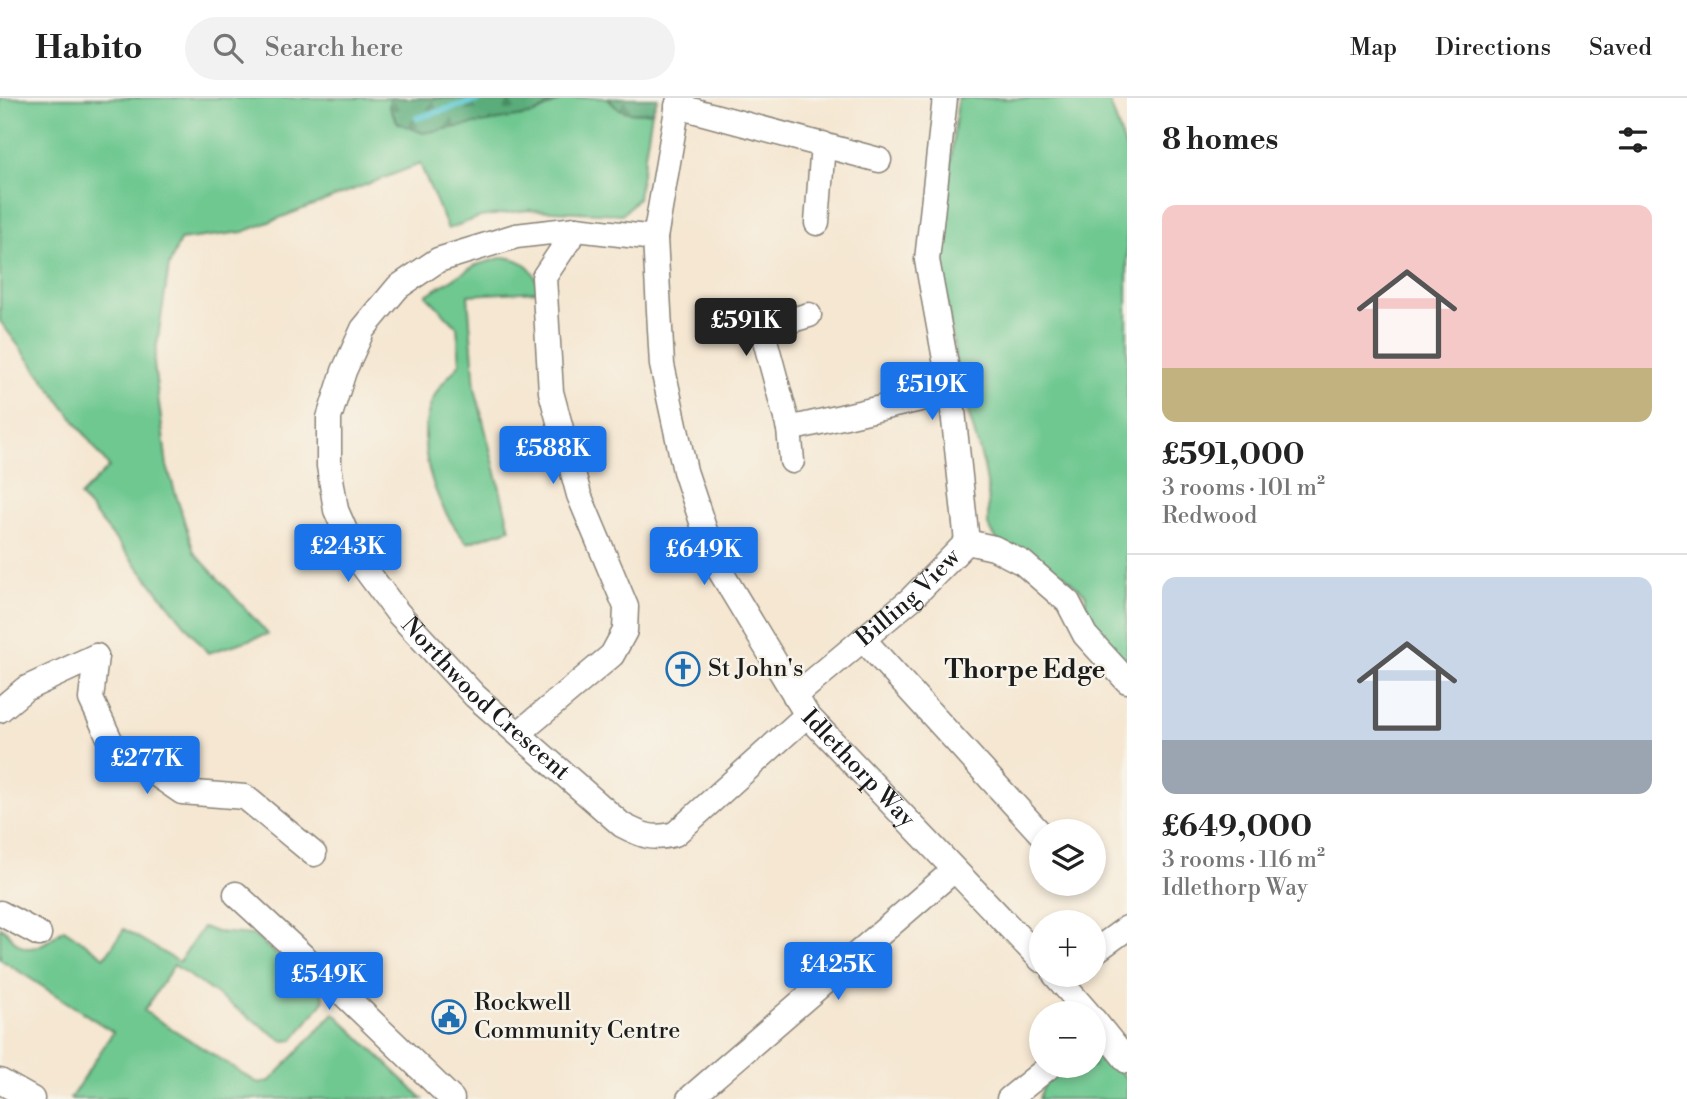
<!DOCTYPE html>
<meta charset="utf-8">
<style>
body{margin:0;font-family:"Libre Bodoni",serif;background:#f2f2f2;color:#222;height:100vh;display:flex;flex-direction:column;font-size:26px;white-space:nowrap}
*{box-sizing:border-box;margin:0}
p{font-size:23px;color:#767676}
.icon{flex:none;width:38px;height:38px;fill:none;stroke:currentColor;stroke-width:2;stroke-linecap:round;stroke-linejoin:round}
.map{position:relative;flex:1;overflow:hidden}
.side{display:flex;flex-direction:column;background:#fff;width:560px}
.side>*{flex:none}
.tools{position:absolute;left:1029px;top:721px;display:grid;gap:14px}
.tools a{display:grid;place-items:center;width:77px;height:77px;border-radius:50%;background:#fff;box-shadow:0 4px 10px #0003;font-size:35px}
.price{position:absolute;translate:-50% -60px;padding:0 16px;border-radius:7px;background:#1a73e8;color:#fff;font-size:23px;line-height:46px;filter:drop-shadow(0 2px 4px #0008)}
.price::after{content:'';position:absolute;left:50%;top:42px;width:21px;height:16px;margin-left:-10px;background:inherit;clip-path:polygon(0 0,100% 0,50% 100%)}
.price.selected{background:#222;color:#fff}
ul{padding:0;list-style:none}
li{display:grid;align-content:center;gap:14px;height:371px;padding:0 35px}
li+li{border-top:2px solid #e0e0e0}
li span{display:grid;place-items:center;height:217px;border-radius:14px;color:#555}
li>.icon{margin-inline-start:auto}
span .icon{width:126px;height:126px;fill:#fffc;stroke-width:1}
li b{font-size:30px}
h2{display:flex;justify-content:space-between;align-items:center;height:84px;padding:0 35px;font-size:30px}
header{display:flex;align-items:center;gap:42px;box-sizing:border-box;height:98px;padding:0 35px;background:#fff;border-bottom:2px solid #e0e0e0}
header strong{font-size:33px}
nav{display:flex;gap:38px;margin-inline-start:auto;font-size:24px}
.search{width:490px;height:63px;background:#f2f2f2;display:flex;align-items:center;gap:18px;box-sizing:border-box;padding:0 24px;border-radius:38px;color:#767676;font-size:26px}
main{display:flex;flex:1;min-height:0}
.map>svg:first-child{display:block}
</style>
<header>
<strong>Habito</strong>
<div class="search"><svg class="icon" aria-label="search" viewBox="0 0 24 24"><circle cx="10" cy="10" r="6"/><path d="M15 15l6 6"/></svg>Search here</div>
<nav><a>Map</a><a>Directions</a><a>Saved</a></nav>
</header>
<main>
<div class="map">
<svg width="1127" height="1001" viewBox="0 0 1127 1001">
<defs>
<pattern id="forest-firs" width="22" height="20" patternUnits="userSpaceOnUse" patternTransform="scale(1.75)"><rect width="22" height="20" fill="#5aac7a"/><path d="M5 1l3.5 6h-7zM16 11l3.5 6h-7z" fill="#4a8b63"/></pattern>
</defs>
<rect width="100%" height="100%" fill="#f7f3e8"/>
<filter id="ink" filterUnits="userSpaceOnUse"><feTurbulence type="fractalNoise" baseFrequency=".0143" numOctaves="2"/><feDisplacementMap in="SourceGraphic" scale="14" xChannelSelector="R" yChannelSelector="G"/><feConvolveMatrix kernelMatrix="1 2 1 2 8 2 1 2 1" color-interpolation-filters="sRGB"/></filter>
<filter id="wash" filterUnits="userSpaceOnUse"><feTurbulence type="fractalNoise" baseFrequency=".00686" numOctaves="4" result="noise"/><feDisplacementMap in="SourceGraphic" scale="28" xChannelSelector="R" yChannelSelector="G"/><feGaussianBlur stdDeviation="1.57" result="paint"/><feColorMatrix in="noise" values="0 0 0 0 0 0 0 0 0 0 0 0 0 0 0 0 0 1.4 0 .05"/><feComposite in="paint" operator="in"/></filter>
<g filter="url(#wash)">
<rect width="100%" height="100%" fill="#f5e7d2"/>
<path fill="#6ec890" stroke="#457256" stroke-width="2" d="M0 0H390L389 9 534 16 565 0H608C619 17 634 15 652 14L638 100 623 116 528 112 480 119 448 131 420 66 243 134 180 142 169 168 154 266 167 368 194 454 268 536 208 555 80 398 109 369 0 223Z
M958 0 1109 2 1127 54V570L1084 520 1086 497 1063 476 1051 480 998 444 988 427V391L984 368 959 283 945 191 944 124Z
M504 159C524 161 538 172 538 193L468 197 475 290 510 431 467 445C434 407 410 342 436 295 442 284 453 275 460 265L457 229 426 197 476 167Z
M0 829C8 833 10 839 17 845 32 859 52 840 64 831L105 859 124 831 179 864 203 829 216 834 253 837 320 893 324 899 323 904 293 942 283 943 174 867 144 913 258 985 270 983 334 915 423 1001H70L113 934 0 861Z
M1094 955 1105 957 1127 981V1001H1039C1042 986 1052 978 1063 968H1094Z"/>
<path fill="url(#forest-firs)" stroke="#3b644b" stroke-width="2" d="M390 0H565L534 16 423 35 398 25 389 9Z
M608 0H658L652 14C634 15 619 17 608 0Z"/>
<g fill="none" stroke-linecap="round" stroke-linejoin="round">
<path stroke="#5dc9d5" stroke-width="6" d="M417 20 485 0"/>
</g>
</g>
<g filter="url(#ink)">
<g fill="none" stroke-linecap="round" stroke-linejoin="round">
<defs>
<g id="minor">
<path id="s1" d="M679 0 655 140 662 267 685 373 716 466 807 617 1041 862"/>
<path d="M677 8 879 62"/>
<path d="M817 125 823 46"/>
<path id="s2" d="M655 140 576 131 516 138 438 162 398 189 363 231 344 273 329 320V368L336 412 357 460 398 515 475 598 622 727C643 738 653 742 675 736L807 617"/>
<path d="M789 331 951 294"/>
<path d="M792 363 789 331 762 231 809 217"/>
<path d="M967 444 994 450 1023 465 1068 504 1085 537 1127 583"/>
<path d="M863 541 1041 736"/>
<path d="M96 558 91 601 112 646 182 694 245 699 314 756"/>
<path id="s3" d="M795 598 911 501 967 444 951 294 927 162 945 0"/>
<path d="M0 612 25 591 96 558"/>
<path d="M519 635 612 557 625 533 626 509 579 397 551 294 544 179 576 131"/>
<path d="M236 796 332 885 452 1001"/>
<path d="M0 815 39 836"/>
<path d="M1094 854 1127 830"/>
<path d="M1055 877 1088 915"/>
<path d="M1094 922 1127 963"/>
<path d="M0 983 32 1001"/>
<path d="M689 1001 954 772"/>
<path d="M1009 1001 1050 968"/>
</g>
</defs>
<use href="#minor" stroke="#888277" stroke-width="27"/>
<use href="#minor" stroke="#fff" stroke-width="24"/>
</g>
</g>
<defs>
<symbol id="church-ring" viewBox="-11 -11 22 22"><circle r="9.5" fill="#f7f3e8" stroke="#1f6fb2" stroke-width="1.5"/><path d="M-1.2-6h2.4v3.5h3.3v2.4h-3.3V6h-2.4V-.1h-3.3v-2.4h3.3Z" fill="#1f6fb2"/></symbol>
<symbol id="civic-ring" viewBox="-11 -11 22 22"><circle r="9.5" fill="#f7f3e8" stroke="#1f6fb2" stroke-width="1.5"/><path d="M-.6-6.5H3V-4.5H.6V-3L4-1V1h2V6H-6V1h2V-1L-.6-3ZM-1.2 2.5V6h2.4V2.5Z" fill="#1f6fb2"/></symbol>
</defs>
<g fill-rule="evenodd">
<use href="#church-ring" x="664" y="552" width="38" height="38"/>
<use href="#civic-ring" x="430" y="900" width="38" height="38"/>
</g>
<g text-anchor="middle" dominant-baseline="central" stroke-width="5" stroke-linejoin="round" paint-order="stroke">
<g font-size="24" fill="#1c1c1c" stroke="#f7f3e8">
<text stroke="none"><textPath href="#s3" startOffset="150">Billing View</textPath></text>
<text stroke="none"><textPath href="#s2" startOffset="756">Northwood Crescent</textPath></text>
<text stroke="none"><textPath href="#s1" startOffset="726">Idlethorp Way</textPath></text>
</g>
<g font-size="24" fill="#1c1c1c" stroke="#f7f3e8" text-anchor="start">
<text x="708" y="571">St John's</text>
<text x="474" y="905">Rockwell<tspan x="474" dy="28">Community Centre</tspan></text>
</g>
<g font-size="26" font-weight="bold" fill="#1c1c1c" stroke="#f7f3e8">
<text x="1025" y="572">Thorpe Edge</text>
</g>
</g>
</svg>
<div class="tools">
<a><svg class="icon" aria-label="layers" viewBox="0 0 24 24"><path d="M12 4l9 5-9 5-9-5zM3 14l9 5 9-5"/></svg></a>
<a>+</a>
<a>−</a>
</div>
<b class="price selected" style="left:746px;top:260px">£591K</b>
<b class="price" style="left:932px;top:324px">£519K</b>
<b class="price" style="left:553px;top:388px">£588K</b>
<b class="price" style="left:348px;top:486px">£243K</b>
<b class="price" style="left:704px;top:489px">£649K</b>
<b class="price" style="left:147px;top:698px">£277K</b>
<b class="price" style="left:838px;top:904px">£425K</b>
<b class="price" style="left:329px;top:914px">£549K</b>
</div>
<section class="side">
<h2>8 homes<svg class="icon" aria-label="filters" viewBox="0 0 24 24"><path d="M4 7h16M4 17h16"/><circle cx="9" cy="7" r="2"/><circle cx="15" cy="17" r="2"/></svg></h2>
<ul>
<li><span style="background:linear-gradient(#f6c9c9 75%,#c2b280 0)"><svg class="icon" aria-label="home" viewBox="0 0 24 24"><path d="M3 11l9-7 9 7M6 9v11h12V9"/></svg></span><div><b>£591,000</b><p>3 rooms · 101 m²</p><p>Redwood</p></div></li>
<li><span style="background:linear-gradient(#c9d6e8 75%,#9aa5b1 0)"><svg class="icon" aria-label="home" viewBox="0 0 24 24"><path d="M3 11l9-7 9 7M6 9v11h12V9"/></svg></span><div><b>£649,000</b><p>3 rooms · 116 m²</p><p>Idlethorp Way</p></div></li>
</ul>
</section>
</main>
